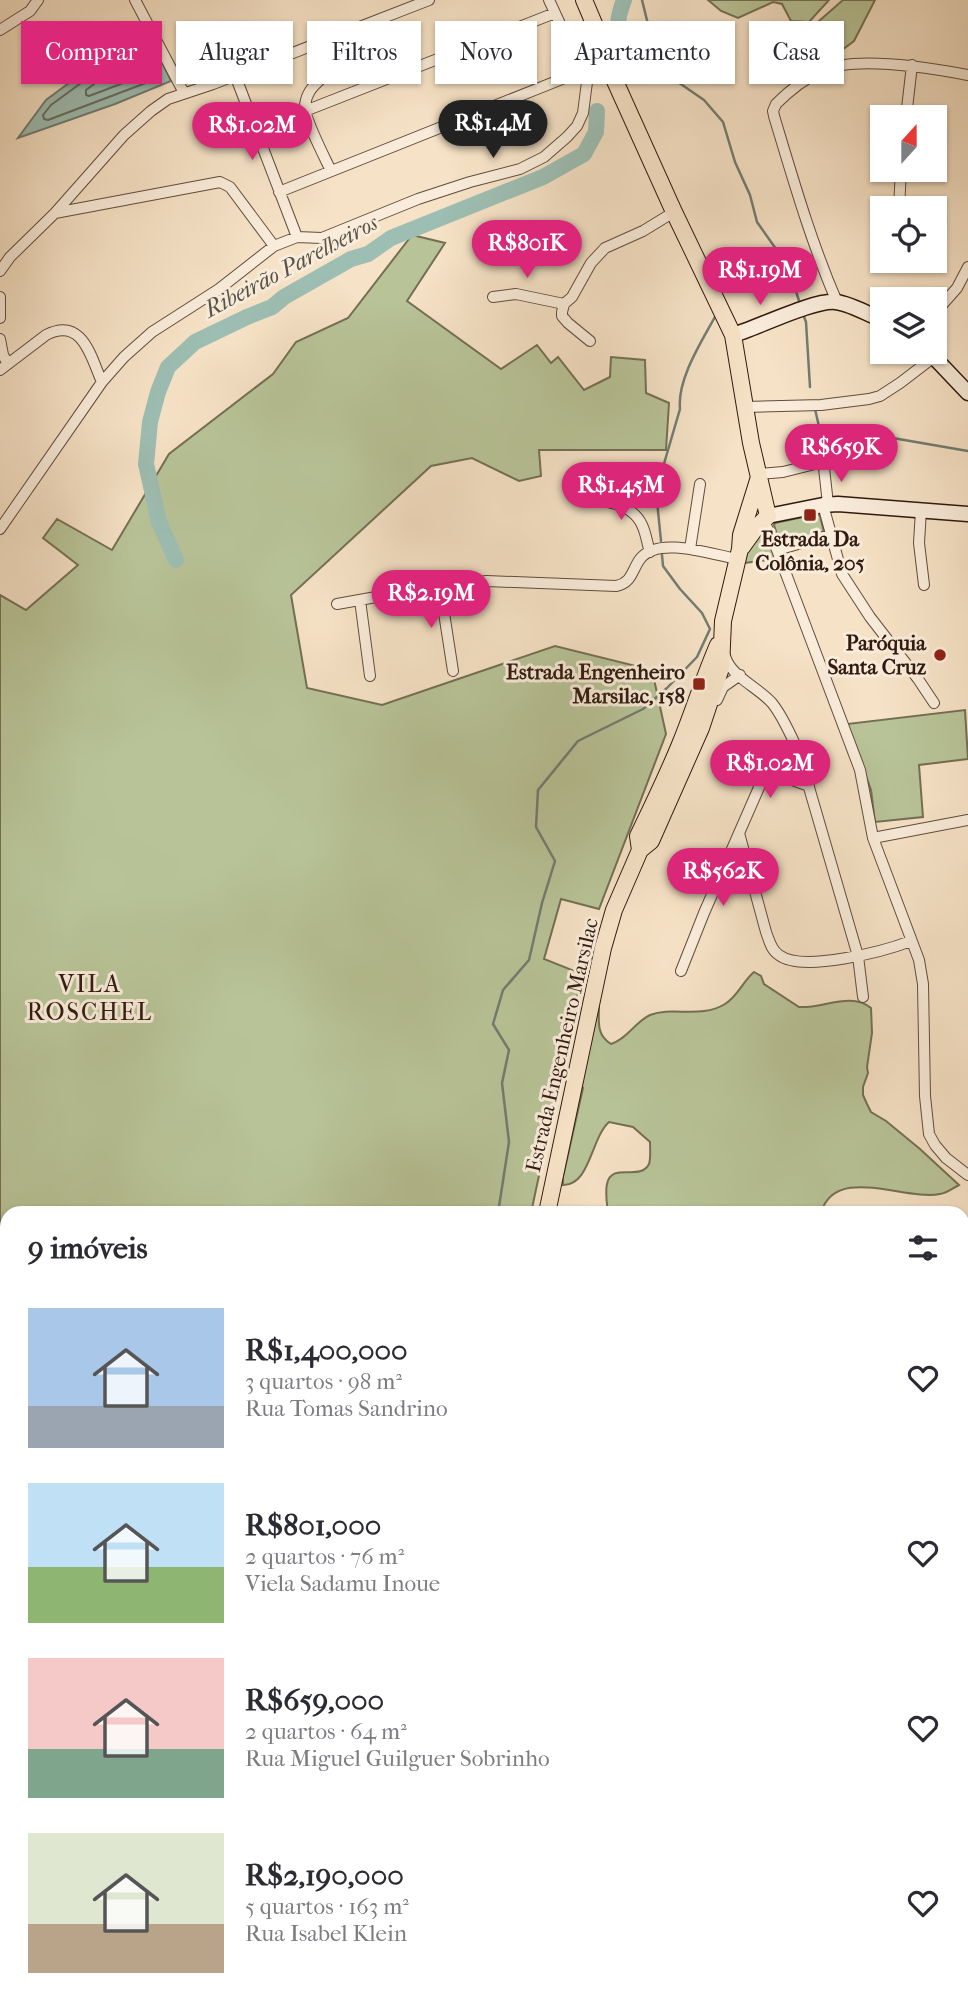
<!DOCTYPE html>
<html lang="pt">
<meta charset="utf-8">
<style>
body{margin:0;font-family:"IM FELL French Canon",serif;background:#f2f2f3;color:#2b2b33;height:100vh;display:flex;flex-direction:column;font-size:26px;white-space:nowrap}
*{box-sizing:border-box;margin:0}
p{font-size:23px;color:#7c7c81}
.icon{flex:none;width:38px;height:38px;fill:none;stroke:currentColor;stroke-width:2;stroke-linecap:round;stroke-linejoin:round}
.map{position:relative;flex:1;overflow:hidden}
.sheet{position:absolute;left:0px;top:1206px;width:970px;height:800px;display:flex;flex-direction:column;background:#fff;border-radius:21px 21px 0 0;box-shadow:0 2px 5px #0004}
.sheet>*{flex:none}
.hud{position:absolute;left:21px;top:21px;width:928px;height:63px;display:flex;gap:14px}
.needle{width:46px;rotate:21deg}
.tools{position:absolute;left:870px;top:105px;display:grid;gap:14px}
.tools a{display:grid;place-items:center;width:77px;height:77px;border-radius:0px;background:#fff;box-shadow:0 2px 5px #0004;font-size:35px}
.price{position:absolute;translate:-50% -60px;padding:0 16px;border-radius:24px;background:#db2777;color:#fff;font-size:23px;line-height:46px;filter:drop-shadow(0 2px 4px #0008)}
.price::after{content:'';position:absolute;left:50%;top:42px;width:21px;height:16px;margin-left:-10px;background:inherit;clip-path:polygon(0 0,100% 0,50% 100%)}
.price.active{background:#222;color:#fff}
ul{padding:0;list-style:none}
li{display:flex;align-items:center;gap:21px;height:175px;padding:0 28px}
li span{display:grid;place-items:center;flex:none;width:196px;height:140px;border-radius:0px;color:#555}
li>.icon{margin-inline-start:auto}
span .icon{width:84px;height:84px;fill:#fffc;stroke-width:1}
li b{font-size:30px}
h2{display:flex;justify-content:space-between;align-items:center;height:84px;padding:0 28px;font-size:30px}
.tag{padding:0 24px;border-radius:0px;background:#fff;box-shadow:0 2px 5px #0004;font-size:24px;line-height:63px}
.tag.active{background:#db2777;color:#fff}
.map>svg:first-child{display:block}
</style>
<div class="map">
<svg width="968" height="2005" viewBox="0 0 968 2005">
<rect width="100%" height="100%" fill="#f6e2c6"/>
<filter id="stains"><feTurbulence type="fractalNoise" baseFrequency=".00286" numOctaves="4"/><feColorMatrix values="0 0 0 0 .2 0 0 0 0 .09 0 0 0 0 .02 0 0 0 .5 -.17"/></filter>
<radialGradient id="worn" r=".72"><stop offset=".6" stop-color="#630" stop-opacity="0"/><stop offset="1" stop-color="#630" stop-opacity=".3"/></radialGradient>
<path fill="#b8c498" stroke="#746f54" stroke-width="2" d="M708 0H829L809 22 791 21 782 4 773 2 738 18 721 11Z
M843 0H875L854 41 819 67 795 42Z
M412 235 445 243 407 301 501 369 537 345 551 363 558 357 584 390 610 377 611 357 645 360 646 393 669 403 666 450H539L541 476 519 481 472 458 431 466 291 595 307 688 382 705 555 646 652 670 666 734 599 909 561 899 544 959 582 974 531 1213H7V1369L0 1367V595L26 610 78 565 43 538 57 519 112 550 169 454 273 374 296 342 348 318Z
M817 514 820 516 824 532 780 544 774 525 775 523Z
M765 528 775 559 744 563 748 545Z
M965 710 968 759 919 765 923 817 875 822 871 790 847 724Z
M754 972 761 976 764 984 799 1007C822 1009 851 991 871 1008L872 1033 867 1067 868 1073 863 1087V1095L867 1104 871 1112 886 1121 920 1149 959 1185C953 1188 947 1193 940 1194 905 1201 835 1164 821 1213H608C607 1204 605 1193 607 1184 612 1161 640 1182 649 1164 651 1158 650 1149 650 1142L633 1127 609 1122C591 1138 590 1186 563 1185V1177L583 1088 579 1081 593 1011 599 1006C599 1021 596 1035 611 1044 627 1039 635 1022 650 1015 673 1006 701 1019 725 1004 738 996 743 981 754 972Z
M449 1998 462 2005H188L178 1999Z"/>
<path fill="#9dbeb3" stroke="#727c72" stroke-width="2" d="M141 30 163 64 171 81 115 104 18 138 46 100Z"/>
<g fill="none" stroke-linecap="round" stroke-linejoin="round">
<path stroke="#676c62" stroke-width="2" d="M137 42 141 43 160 74 159 78 48 120 44 119 43 115 51 105Z
M135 54 139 55 148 69 147 74 89 96 86 95V90Z"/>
<path stroke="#727c72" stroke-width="2.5" d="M642 0 659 69 704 100 723 122 735 162 750 195 757 222 788 266 800 304
M803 314 806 322 810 387
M815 409 823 444 887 437 968 451
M661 541 656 491 680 409C677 379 702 341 716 315
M498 1213 509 1142 502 1083 509 1050 493 1024 503 990 529 960 542 903 555 861 536 827 538 790 578 741 643 709 667 688 697 657 710 629 702 613 680 589 663 566 662 555
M962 1556 968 1555"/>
<path stroke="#9dbeb3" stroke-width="16" d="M617 51C619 41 617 34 618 25 618 16 621 8 624 0
M176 560 159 522 146 464 150 422 158 392 168 367 195 342 247 317 272 307 284 297 351 259 368 254 391 238 543 177 584 154 596 132 597 111"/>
<defs>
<path id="minor" d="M135 0 184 93
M0 30 30 11 38 0
M320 42C341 85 309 74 305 105 303 116 325 158 331 171
M235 75 297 237
M305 111 555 13
M906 117 912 65
M279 192 582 71
M899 208 901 170
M55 213 220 182 230 187 274 246
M0 271 10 257 55 213 124 135 151 111 168 99 213 84 429 0
M0 297V318
M493 297 516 294 564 304
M837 302C811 242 793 179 774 116L773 111 776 104C788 92 806 78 821 71 855 55 931 68 968 75
M934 314 957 288 968 267
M0 339 3 355 8 364
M590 341 568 323 562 316V312L564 304 572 297 591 263 605 248 643 231 674 212
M0 370 46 335C83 316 91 358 102 382
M745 407 821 405 869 399 880 396 900 383 934 357
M758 474 783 472 819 463 824 468 828 504
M584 500C605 500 632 503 642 525 646 533 647 543 650 552
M823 505 842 574 870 617 918 679 934 703
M921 510 919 543 924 585
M764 521 777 550 860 770 873 838 919 960 923 984 925 1096 929 1134 935 1145 946 1158 968 1175
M0 529 102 382 124 357 152 332 219 289 274 246 297 237 322 238 418 199 470 182 520 169 544 157 567 137 577 126 583 113 587 82 549 0
M690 549 700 484
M777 550 830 535
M443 585 444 613 453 671
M360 600 370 676
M337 604 443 585 487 581 616 586C632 583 632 570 640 559 658 535 713 555 737 559
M725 656C731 677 758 687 772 703 784 718 791 736 799 753L858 956 863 997
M717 700 723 687 740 675
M739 833 766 932C769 940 771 950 779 955 802 973 885 951 911 941
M873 838 968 820
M681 971 704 913 764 776 768 773H773L809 786
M962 1323 968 1315
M962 1387 968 1389
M962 1526H968
M1 1590 7 1593
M962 1602H968
M0 1682 7 1664
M0 1700 7 1741
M962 1872 968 1871
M962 1950 968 1953
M0 1973 7 1972
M478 1998 485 2005
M16 2005V1998
M962 2005 968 1995"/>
<path id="secondary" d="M733 335C757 328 815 299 836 302 851 304 868 314 882 320
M929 352 968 393
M768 516 823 505 838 504 968 514"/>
<path id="primary" d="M584 0 598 33 610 70 674 212 733 335 751 443 768 516
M742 547 755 529 768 516
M640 850 638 836C653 805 668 774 681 742 694 710 704 677 718 645
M547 1213 603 948 614 910 640 850 651 841 701 728 721 668 723 621 740 549 741 535 759 477
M0 1753H7"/>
</defs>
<use href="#minor" stroke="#624c3e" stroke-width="12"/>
<use href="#secondary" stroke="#311a10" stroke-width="17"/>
<use href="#primary" stroke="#311a10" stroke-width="18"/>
<use href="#minor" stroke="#f9ecda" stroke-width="10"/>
<use href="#secondary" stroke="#f9ecda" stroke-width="14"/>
<use href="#primary" stroke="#f6e2c6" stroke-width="16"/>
</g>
<g fill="#8f2418" stroke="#f9ecda" stroke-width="2.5">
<rect x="803" y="508" width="14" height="14" rx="3.5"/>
<circle cx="940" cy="655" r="7"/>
<rect x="692" y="677" width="14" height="14" rx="3.5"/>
</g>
<g text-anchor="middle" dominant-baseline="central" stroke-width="6" stroke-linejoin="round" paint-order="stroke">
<g font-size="21" font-weight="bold" fill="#311a10" stroke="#f9ecda" text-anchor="end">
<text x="810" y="539" text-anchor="middle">Estrada Da<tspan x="810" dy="24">Colônia, 205</tspan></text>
<text x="926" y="643">Paróquia<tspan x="926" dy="24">Santa Cruz</tspan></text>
<text x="685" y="672">Estrada Engenheiro<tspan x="685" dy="24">Marsilac, 158</tspan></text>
</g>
<g font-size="21" fill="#311a10" stroke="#f9ecda">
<text transform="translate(562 1045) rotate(-77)">Estrada Engenheiro Marsilac</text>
</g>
<g font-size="23" font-style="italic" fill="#575349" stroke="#f9ecda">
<text transform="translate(291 266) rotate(-28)">Ribeirão Parelheiros</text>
</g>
<g font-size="24" letter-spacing="2" fill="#311a10" stroke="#f9ecda">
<text x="90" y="984">VILA<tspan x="90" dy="28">ROSCHEL</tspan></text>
</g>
</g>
<rect width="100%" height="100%" filter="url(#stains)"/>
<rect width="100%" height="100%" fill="url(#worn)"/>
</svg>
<div class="tools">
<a><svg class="needle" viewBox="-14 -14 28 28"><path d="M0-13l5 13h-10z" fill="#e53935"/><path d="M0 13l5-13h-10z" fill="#7c7c81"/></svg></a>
<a><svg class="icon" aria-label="locate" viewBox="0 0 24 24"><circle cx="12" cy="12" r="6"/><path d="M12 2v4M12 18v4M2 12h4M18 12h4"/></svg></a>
<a><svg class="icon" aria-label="layers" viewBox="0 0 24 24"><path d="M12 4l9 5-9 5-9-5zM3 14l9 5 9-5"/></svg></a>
</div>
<b class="price active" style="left:493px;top:160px">R$1.4M</b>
<b class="price" style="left:252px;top:162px">R$1.02M</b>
<b class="price" style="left:527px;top:280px">R$801K</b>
<b class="price" style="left:760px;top:307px">R$1.19M</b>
<b class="price" style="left:841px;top:484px">R$659K</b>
<b class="price" style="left:621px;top:522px">R$1.45M</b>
<b class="price" style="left:431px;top:630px">R$2.19M</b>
<b class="price" style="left:770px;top:800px">R$1.02M</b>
<b class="price" style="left:723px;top:908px">R$562K</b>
<div class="hud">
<a class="tag active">Comprar</a>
<a class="tag">Alugar</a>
<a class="tag">Filtros</a>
<a class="tag">Novo</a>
<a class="tag">Apartamento</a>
<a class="tag">Casa</a>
</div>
<section class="sheet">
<h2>9 imóveis<svg class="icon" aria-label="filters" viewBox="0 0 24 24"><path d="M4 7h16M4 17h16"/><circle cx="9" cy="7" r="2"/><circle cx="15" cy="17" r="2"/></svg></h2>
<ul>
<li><span style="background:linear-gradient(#a9c7e8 70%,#9aa5b1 0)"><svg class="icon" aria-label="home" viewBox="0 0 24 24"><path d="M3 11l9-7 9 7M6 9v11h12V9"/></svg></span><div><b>R$1,400,000</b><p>3 quartos · 98 m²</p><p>Rua Tomas Sandrino</p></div><svg class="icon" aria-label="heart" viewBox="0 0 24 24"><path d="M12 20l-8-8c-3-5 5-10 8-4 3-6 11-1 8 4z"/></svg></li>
<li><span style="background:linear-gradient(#bfe0f5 60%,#8fb573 0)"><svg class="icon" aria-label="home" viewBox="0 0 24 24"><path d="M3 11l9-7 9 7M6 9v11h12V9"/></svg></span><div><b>R$801,000</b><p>2 quartos · 76 m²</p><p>Viela Sadamu Inoue</p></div><svg class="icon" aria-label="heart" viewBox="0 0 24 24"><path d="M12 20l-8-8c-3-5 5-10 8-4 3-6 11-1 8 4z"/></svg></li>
<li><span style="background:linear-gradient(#f6c9c9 65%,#7fa58c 0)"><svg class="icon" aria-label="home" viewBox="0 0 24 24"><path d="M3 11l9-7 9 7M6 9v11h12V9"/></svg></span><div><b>R$659,000</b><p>2 quartos · 64 m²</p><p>Rua Miguel Guilguer Sobrinho</p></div><svg class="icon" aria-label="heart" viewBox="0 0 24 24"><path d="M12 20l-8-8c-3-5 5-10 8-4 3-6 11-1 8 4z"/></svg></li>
<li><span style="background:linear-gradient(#dfe7d0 65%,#b9a48a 0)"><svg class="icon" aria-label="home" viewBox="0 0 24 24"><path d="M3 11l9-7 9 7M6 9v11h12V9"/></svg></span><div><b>R$2,190,000</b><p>5 quartos · 163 m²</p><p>Rua Isabel Klein</p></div><svg class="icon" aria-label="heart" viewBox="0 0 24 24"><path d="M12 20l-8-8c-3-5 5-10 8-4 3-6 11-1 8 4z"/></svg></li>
</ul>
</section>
</div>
